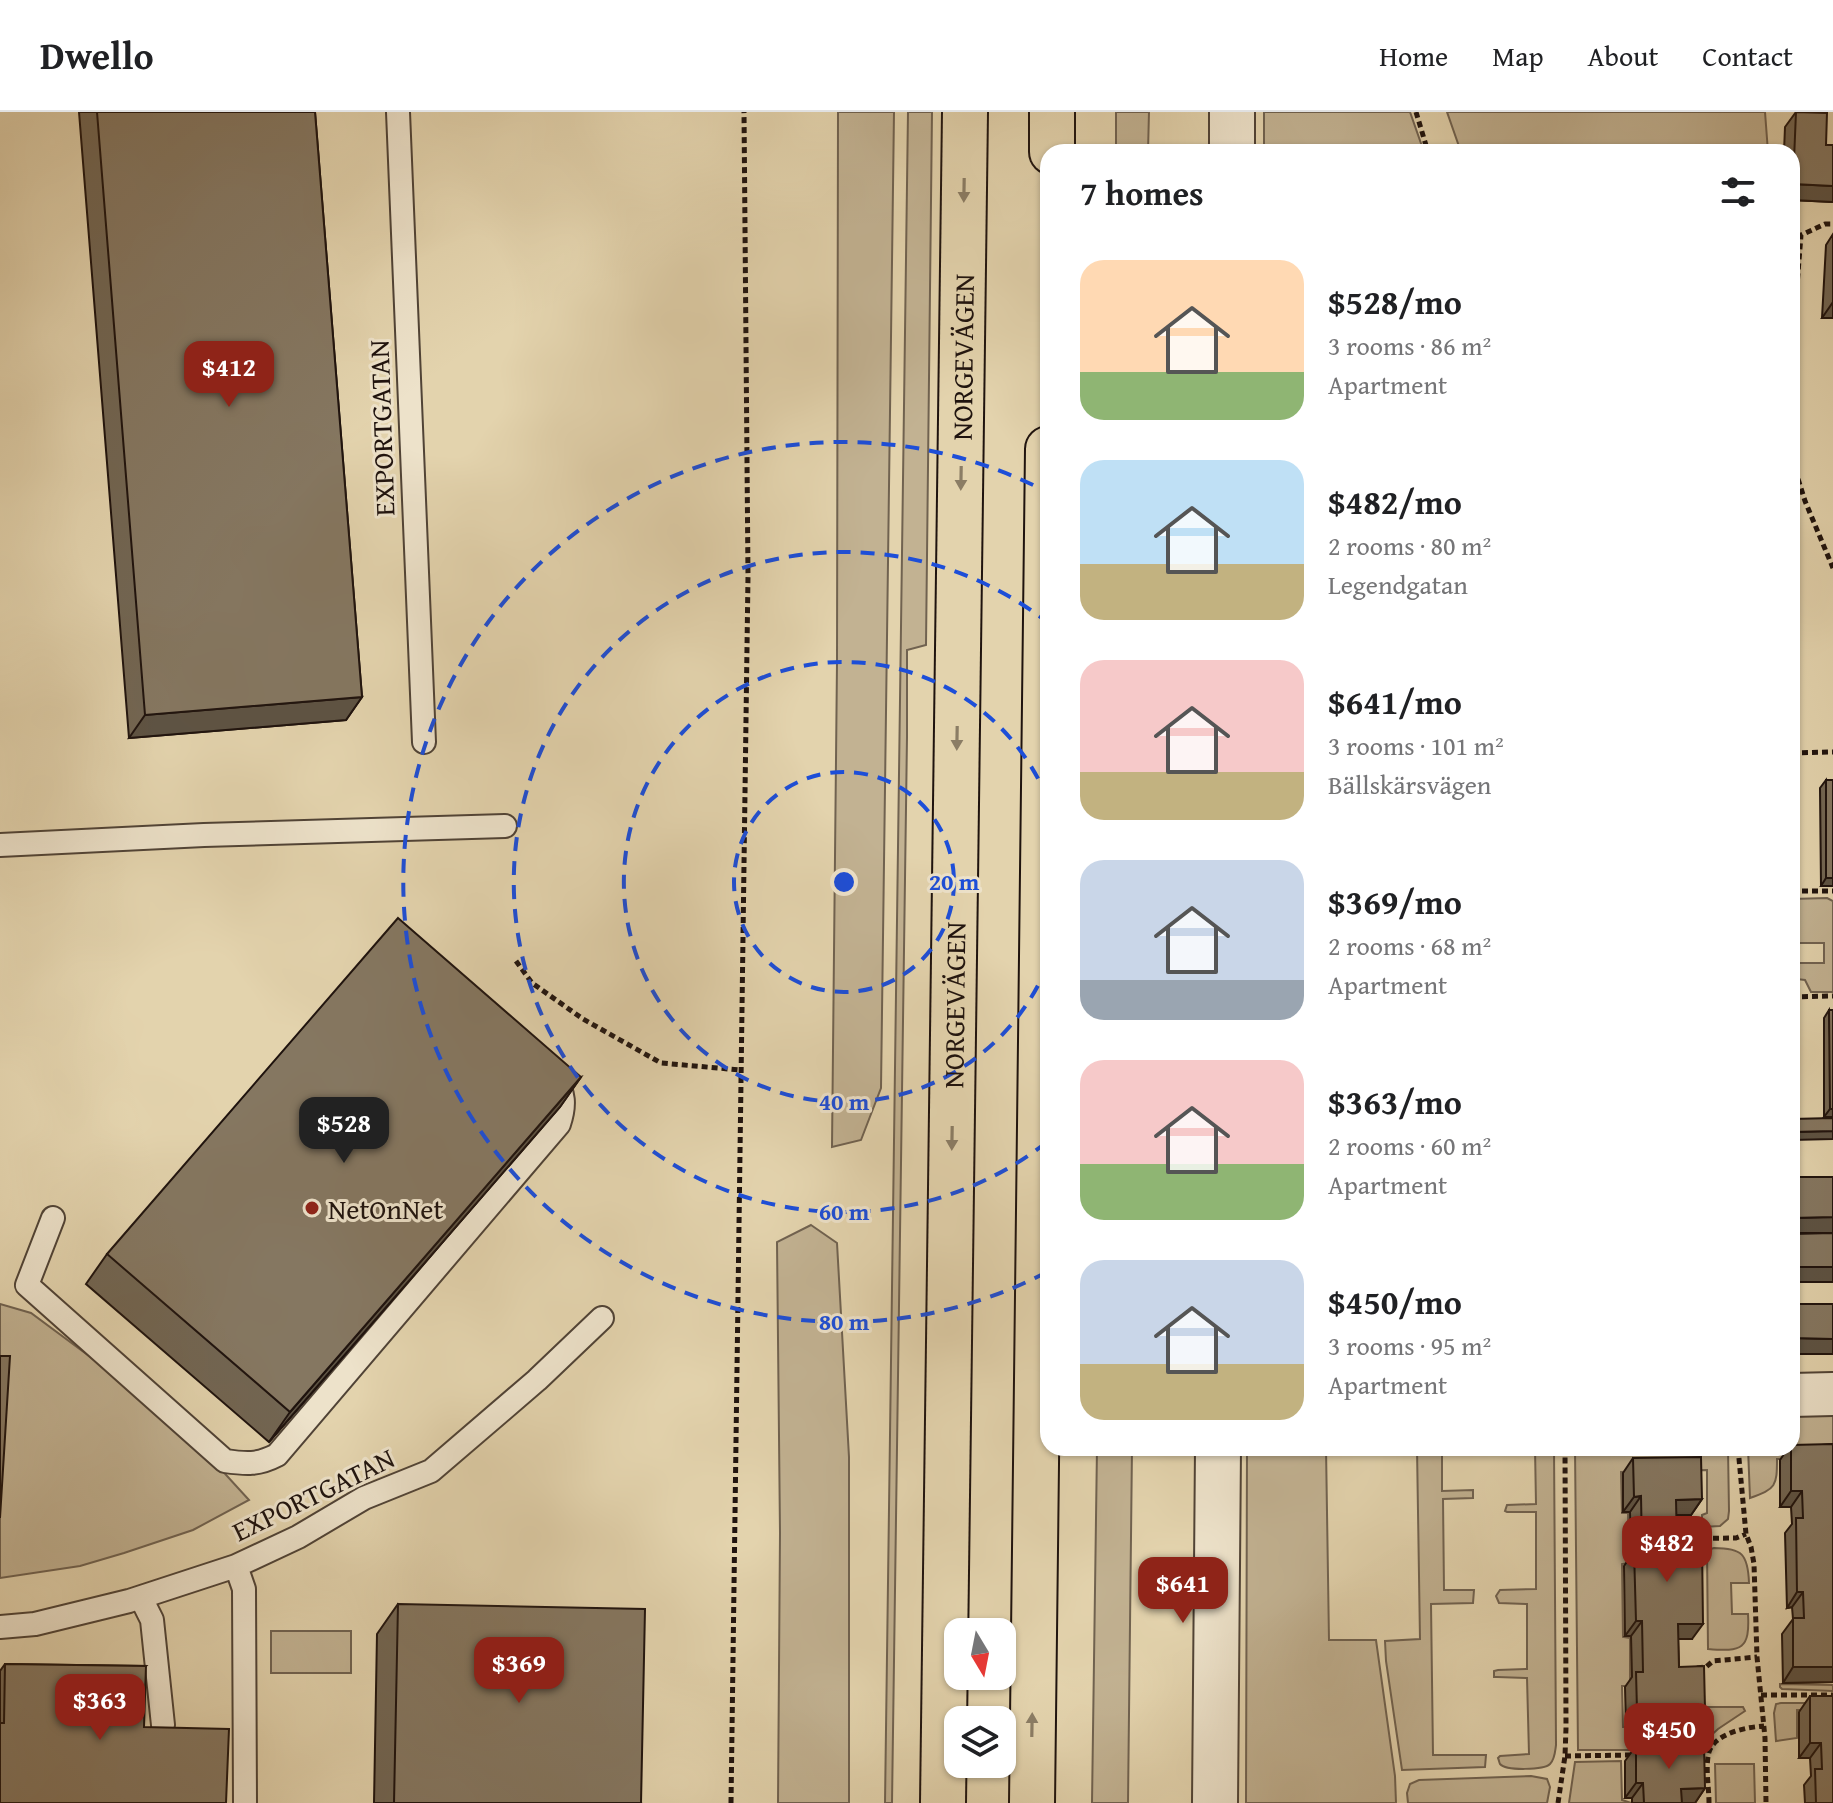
<!DOCTYPE html>
<meta charset="utf-8">
<style>
body{margin:0;font-family:"Gentium Book Plus",serif;background:#f2f2f2;color:#202124;height:100vh;display:flex;flex-direction:column;font-size:30px;white-space:nowrap}
*{box-sizing:border-box;margin:0}
p{font-size:26px;color:#757577}
.icon{flex:none;width:44px;height:44px;fill:none;stroke:currentColor;stroke-width:2;stroke-linecap:round;stroke-linejoin:round}
.map{position:relative;flex:1;overflow:hidden}
.sheet{position:absolute;left:1040px;top:32px;width:760px;height:1312px;display:flex;flex-direction:column;background:#fff;border-radius:24px;box-shadow:0 2px 6px #0004}
.sheet>*{flex:none}
.needle{width:52px;rotate:170deg}
.fabs{position:absolute;left:944px;top:1506px;display:grid;gap:16px}
.fabs a{display:grid;place-items:center;width:72px;height:72px;border-radius:16px;background:#fff;box-shadow:0 2px 6px #0004;font-size:40px}
.price{position:absolute;translate:-50% -68px;padding:0 18px;border-radius:16px;background:#8f2418;color:#fff;font-size:26px;line-height:52px;filter:drop-shadow(0 2px 4px #0008)}
.price::after{content:'';position:absolute;left:50%;top:48px;width:24px;height:18px;margin-left:-12px;background:inherit;clip-path:polygon(0 0,100% 0,50% 100%)}
.price.on{background:#222;color:#fff}
ul{padding:0;list-style:none}
li{display:flex;align-items:center;gap:24px;height:200px;padding:0 40px}
li span{display:grid;place-items:center;flex:none;width:224px;height:160px;border-radius:24px;color:#555}
li>.icon{margin-inline-start:auto}
span .icon{width:96px;height:96px;fill:#fffc;stroke-width:1}
li b{font-size:34px}
h2{display:flex;justify-content:space-between;align-items:center;height:96px;padding:0 40px;font-size:34px}
header{display:flex;align-items:center;gap:48px;box-sizing:border-box;height:112px;padding:0 40px;background:#fff;border-bottom:2px solid #e0e0e0}
header strong{font-size:38px}
nav{display:flex;gap:44px;margin-inline-start:auto;font-size:28px}
.map>svg:first-child{display:block}
</style>
<header>
<strong>Dwello</strong>
<nav><a>Home</a><a>Map</a><a>About</a><a>Contact</a></nav>
</header>
<div class="map">
<svg width="1833" height="1691" viewBox="0 0 1833 1691">
<rect width="100%" height="100%" fill="#e3d3ad"/>
<filter id="stains"><feTurbulence type="fractalNoise" baseFrequency=".0025" numOctaves="4"/><feColorMatrix values="0 0 0 0 .2 0 0 0 0 .09 0 0 0 0 .02 0 0 0 .5 -.17"/></filter>
<radialGradient id="worn" r=".72"><stop offset=".6" stop-color="#630" stop-opacity="0"/><stop offset="1" stop-color="#630" stop-opacity=".3"/></radialGradient>
<path fill="#c2b292" stroke="#706250" stroke-width="2" fill-rule="evenodd" d="M838 0H894L881 976 861 1028 832 1035 837 551Z
M908 0H932L926 533 907 538V625L892 1691H885Z
M1116 0H1149L1148 40H1116Z
M1264 0H1410L1424 40H1264Z
M1447 0H1765L1768 40H1461Z
M1827 786 1833 789V880H1811L1805 868 1797 867 1796 879H1792V787ZM1797 831H1824V851H1797Z
M811 1113 837 1131 849 1345V1691H778L780 1421 777 1130Z
M0 1192 31 1201 116 1264 217 1353 249 1388 193 1418 124 1441 80 1454 0 1466Z
M1833 1299V1345L1777 1347C1777 1374 1776 1377 1750 1386L1748 1336H1792V1300Z
M1097 1336H1132L1128 1691H1092Z
M1247 1336H1326L1329 1528H1376L1395 1664 1396 1691H1246Z
M1417 1336H1442V1379L1473 1378V1386L1443 1387 1444 1478H1474L1473 1491 1431 1492 1433 1643H1486L1485 1655 1402 1658 1386 1549 1385 1529 1420 1527Z
M1535 1336H1554L1556 1633C1555 1640 1555 1647 1550 1652 1544 1658 1506 1659 1500 1652 1499 1650 1499 1648 1498 1646L1500 1644 1529 1642 1527 1566 1497 1565H1494V1559L1498 1558 1527 1557V1492L1499 1491 1496 1484 1500 1478 1536 1477V1400H1507L1505 1399 1507 1393 1536 1392Z
M1575 1336H1728L1729 1399 1728 1407 1720 1414 1702 1415V1403L1707 1401V1358L1621 1360 1622 1401H1628L1629 1451 1622 1452 1623 1525 1630 1526V1574H1622L1623 1615H1696L1697 1595H1743L1745 1599 1718 1617 1697 1636 1691 1638H1578Z
M1714 1436C1742 1436 1748 1442 1749 1471H1731L1732 1502H1748C1750 1537 1742 1540 1708 1537L1707 1438Z
M271 1519H351V1561H271Z
M1780 1572 1833 1573V1579L1782 1577 1780 1575Z
M1781 1591H1811L1833 1598H1797V1626L1776 1629 1774 1601 1776 1592Z
M1621 1649 1622 1688 1631 1691H1569L1575 1650Z
M1715 1652H1754L1755 1691H1716Z
M1531 1664 1547 1667 1550 1675 1547 1691H1408L1407 1681 1410 1672 1419 1668Z"/>
<g fill="none" stroke-linecap="round" stroke-linejoin="round">
<defs>
<path id="service" d="M398 0 424 630
M0 733 204 723 505 714
M53 1106 27 1173 225 1349C246 1352 258 1353 277 1343L559 1012C565 994 565 980 553 965
M236 1454 244 1477 245 1691
M141 1486 152 1508 163 1613
M0 1515 35 1512 129 1489 236 1454 298 1425 364 1386 431 1359 537 1268 602 1206"/>
<path id="minor" d="M1792 1283 1833 1282"/>
<path id="tertiary" d="M1232 40V0
M1215 1691 1218 1336"/>
<g id="motorway">
<path d="M1052 40V0"/>
<path id="s1" d="M943 1691 965 0"/>
<path d="M1032 1691 1048 337"/>
</g>
</defs>
<use href="#service" stroke="#504336" stroke-width="26"/>
<use href="#minor" stroke="#504336" stroke-width="46"/>
<use href="#tertiary" stroke="#504336" stroke-width="48"/>
<use href="#motorway" stroke="#1f130e" stroke-width="48"/>
<path stroke="#1f130e" stroke-width="5" stroke-dasharray="6 4" stroke-linecap="butt" d="M1416 0 1428 40
M1792 237 1801 123 1825 112H1833
M1792 348 1805 389 1833 456
M1792 641 1833 640
M1792 779H1833
M516 849 532 871 583 907 661 951 740 958
M1792 885 1833 884
M1738 1336 1746 1422 1751 1435 1754 1452 1757 1545 1765 1626 1766 1691
M1673 1427 1736 1426 1746 1422
M1697 1556 1706 1555 1713 1549 1757 1545
M1761 1583H1833
M1565 1644 1632 1643
M731 1691 748 464 744 0
M1558 1691 1565 1644 1566 1616 1565 1336
M1709 1691C1709 1675 1705 1655 1709 1640 1715 1621 1747 1615 1764 1614"/>
<use href="#service" stroke="#ede2ca" stroke-width="22"/>
<use href="#minor" stroke="#ede2ca" stroke-width="42"/>
<use href="#tertiary" stroke="#ede2ca" stroke-width="44"/>
<use href="#motorway" stroke="#e3d3ad" stroke-width="44"/>
</g>
<path fill="#726653" stroke="#1f130e" stroke-width="2" d="M79 0H315L362 585 346 608 129 626Z
M1796 0 1826 33 1833 90 1792 88V40H1784L1785 15Z
M1833 122V206H1822L1826 133Z
M1826 668 1833 774H1821L1820 676Z
M1829 898 1833 1005H1824V906Z
M581 965 560 995 269 1330 86 1172 107 1142Z
M1833 1332V1570L1783 1571 1782 1522 1793 1507 1792 1495 1787 1496 1785 1421 1792 1412 1791 1395H1780V1348L1788 1336Z
M1633 1346 1702 1387 1691 1403H1677V1432L1692 1527H1678L1679 1555 1694 1612 1626 1614 1625 1575 1632 1565 1631 1524H1625L1624 1454 1631 1444 1630 1400H1623V1361Z
M398 1492 641 1691H374L377 1522Z
M5 1552 146 1554 0 1691V1559Z
M1810 1584H1833V1691H1805L1804 1673 1811 1664 1810 1646H1799V1600Z
M1636 1634 1705 1676 1695 1691H1632V1686H1625V1649Z"/>
<path fill="#5d5344" stroke="#1f130e" stroke-width="2" d="M1793 72 1833 74V90L1792 88Z
M1833 190V206H1822Z
M362 585 346 608 129 626 145 603Z
M1826 766H1833V774H1821Z
M581 965 560 995 269 1330 290 1300Z
M1830 997H1833V1005H1824Z
M1833 1019V1027L1792 1028V1020Z
M1833 1105V1121H1792V1106Z
M1792 1155H1833V1170H1792Z
M1792 1226 1833 1227V1242H1792Z
M1791 1379H1802L1791 1395H1780Z
M1641 1384 1630 1400H1623L1634 1385Z
M1702 1387 1691 1403H1666L1676 1388Z
M1797 1480H1803L1792 1495 1787 1496Z
M1636 1509H1642L1631 1524H1625Z
M1678 1512H1703L1692 1527H1667Z
M1793 1555H1833V1570L1783 1571Z
M1705 1597 1694 1612 1626 1614 1637 1598Z
M1810 1631H1821L1810 1646H1799Z
M1636 1671H1643L1632 1686H1625Z
M1705 1676 1695 1691H1671L1681 1677Z"/>
<path fill="#857761" stroke="#1f130e" stroke-width="2" d="M97 0H315L362 585 145 603Z
M1796 0 1827 1 1826 33H1833V74L1793 72Z
M1826 668H1833V766H1826Z
M398 806 581 965 290 1300 107 1142Z
M1792 889 1794 988H1792Z
M1829 898H1833V997H1830Z
M1833 1006V1019L1792 1020V1007Z
M1792 1065H1833V1105L1792 1106Z
M1833 1121V1155H1792V1122Z
M1792 1192H1833V1227L1792 1226Z
M0 1244H10L0 1406Z
M1833 1332V1555H1793V1506H1804L1803 1480H1797L1796 1406H1803L1802 1379H1791V1336H1792V1333Z
M1701 1345 1702 1387 1676 1388 1677 1432 1702 1431 1703 1512H1678L1679 1555 1704 1554 1705 1597 1637 1598 1636 1560H1643L1642 1509H1636L1634 1438 1642 1437 1641 1384 1634 1385 1633 1346Z
M398 1492 645 1497 641 1691H394Z
M5 1552 146 1554 144 1615 229 1617 226 1691H0V1611H4Z
M1810 1584H1833V1691H1816L1815 1657H1822L1821 1631H1810Z
M1704 1633 1705 1676 1681 1677 1682 1691H1644L1643 1671H1636V1634Z"/>
<defs><path id="oneway-solid" d="M-6-.8H1V-3.2L6.5 0L1 3.2V.8H-6Z" transform="scale(2)"/></defs>
<g fill="#8b7d65">
<use href="#oneway-solid" transform="translate(964 78) rotate(91)"/>
<use href="#oneway-solid" transform="translate(961 366) rotate(91)"/>
<use href="#oneway-solid" transform="translate(957 626) rotate(91)"/>
<use href="#oneway-solid" transform="translate(952 1026) rotate(91)"/>
<use href="#oneway-solid" transform="translate(1032 1613) rotate(-89)"/>
</g>
<g fill="none" stroke="#1d4ed8" stroke-width="4" stroke-dasharray="14 10">
<circle cx="844" cy="770" r="110"/>
<path d="M1048 852A220 220 0 1 1 1048 688"/>
<path d="M1047 1030A330 330 0 1 1 1047 510"/>
<path d="M1047 1160A440 440 0 1 1 1047 380"/>
</g>
<circle fill="#8f2418" stroke="#ede2ca" stroke-width="3" cx="312" cy="1096" r="8"/>
<g text-anchor="middle" dominant-baseline="central" stroke-width="6" stroke-linejoin="round" paint-order="stroke">
<g font-size="28" fill="#1f130e" stroke="#ede2ca">
<text stroke="none"><textPath href="#s1" startOffset="1446">NORGEVÄGEN</textPath></text>
<text transform="translate(381 316) rotate(-92)">EXPORTGATAN</text>
<text stroke="none"><textPath href="#s1" startOffset="798">NORGEVÄGEN</textPath></text>
<text transform="translate(313 1382) rotate(-26)">EXPORTGATAN</text>
</g>
<g font-size="28" fill="#1f130e" stroke="#ede2ca" text-anchor="start">
<text x="328" y="1096">NetOnNet</text>
</g>
</g>
<circle cx="844" cy="770" r="12" fill="#1d4ed8" stroke="#ede2ca" stroke-width="4"/>
<g font-size="24" text-anchor="middle" font-weight="bold" fill="#1d4ed8" stroke="#ede2ca" stroke-width="6" stroke-linejoin="round" paint-order="stroke">
<text x="954" y="778">20 m</text>
<text x="844" y="998">40 m</text>
<text x="844" y="1108">60 m</text>
<text x="844" y="1218">80 m</text>
</g>
<rect width="100%" height="100%" filter="url(#stains)"/>
<rect width="100%" height="100%" fill="url(#worn)"/>
</svg>
<div class="fabs">
<a><svg class="needle" viewBox="-14 -14 28 28"><path d="M0-13l5 13h-10z" fill="#e53935"/><path d="M0 13l5-13h-10z" fill="#757577"/></svg></a>
<a><svg class="icon" aria-label="layers" viewBox="0 0 24 24"><path d="M12 4l9 5-9 5-9-5zM3 14l9 5 9-5"/></svg></a>
</div>
<b class="price" style="left:229px;top:297px">$412</b>
<b class="price on" style="left:344px;top:1053px">$528</b>
<b class="price" style="left:1667px;top:1472px">$482</b>
<b class="price" style="left:1183px;top:1513px">$641</b>
<b class="price" style="left:519px;top:1593px">$369</b>
<b class="price" style="left:100px;top:1630px">$363</b>
<b class="price" style="left:1669px;top:1659px">$450</b>
<section class="sheet">
<h2>7 homes<svg class="icon" aria-label="filters" viewBox="0 0 24 24"><path d="M4 7h16M4 17h16"/><circle cx="9" cy="7" r="2"/><circle cx="15" cy="17" r="2"/></svg></h2>
<ul>
<li><span style="background:linear-gradient(#ffd9b3 70%,#8fb573 0)"><svg class="icon" aria-label="home" viewBox="0 0 24 24"><path d="M3 11l9-7 9 7M6 9v11h12V9"/></svg></span><div><b>$528/mo</b><p>3 rooms · 86 m²</p><p>Apartment</p></div></li>
<li><span style="background:linear-gradient(#bfe0f5 65%,#c2b280 0)"><svg class="icon" aria-label="home" viewBox="0 0 24 24"><path d="M3 11l9-7 9 7M6 9v11h12V9"/></svg></span><div><b>$482/mo</b><p>2 rooms · 80 m²</p><p>Legendgatan</p></div></li>
<li><span style="background:linear-gradient(#f6c9c9 70%,#c2b280 0)"><svg class="icon" aria-label="home" viewBox="0 0 24 24"><path d="M3 11l9-7 9 7M6 9v11h12V9"/></svg></span><div><b>$641/mo</b><p>3 rooms · 101 m²</p><p>Bällskärsvägen</p></div></li>
<li><span style="background:linear-gradient(#c9d6e8 75%,#9aa5b1 0)"><svg class="icon" aria-label="home" viewBox="0 0 24 24"><path d="M3 11l9-7 9 7M6 9v11h12V9"/></svg></span><div><b>$369/mo</b><p>2 rooms · 68 m²</p><p>Apartment</p></div></li>
<li><span style="background:linear-gradient(#f6c9c9 65%,#8fb573 0)"><svg class="icon" aria-label="home" viewBox="0 0 24 24"><path d="M3 11l9-7 9 7M6 9v11h12V9"/></svg></span><div><b>$363/mo</b><p>2 rooms · 60 m²</p><p>Apartment</p></div></li>
<li><span style="background:linear-gradient(#c9d6e8 65%,#c2b280 0)"><svg class="icon" aria-label="home" viewBox="0 0 24 24"><path d="M3 11l9-7 9 7M6 9v11h12V9"/></svg></span><div><b>$450/mo</b><p>3 rooms · 95 m²</p><p>Apartment</p></div></li>
</ul>
</section>
</div>
